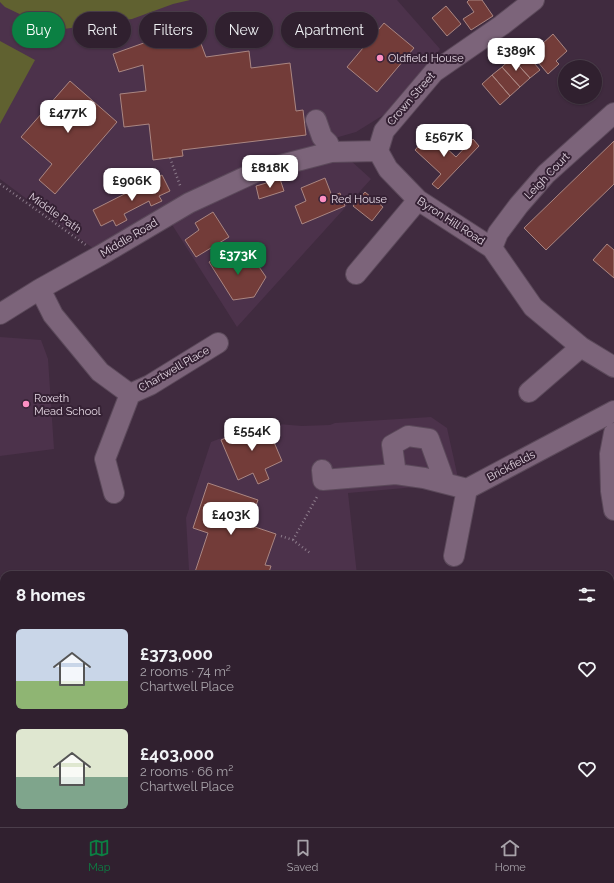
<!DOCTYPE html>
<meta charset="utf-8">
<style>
body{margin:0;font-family:Raleway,sans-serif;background:#382837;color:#f1f3f6;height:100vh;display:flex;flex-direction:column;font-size:15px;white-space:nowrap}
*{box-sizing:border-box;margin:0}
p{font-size:13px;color:#a8a3aa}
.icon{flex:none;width:22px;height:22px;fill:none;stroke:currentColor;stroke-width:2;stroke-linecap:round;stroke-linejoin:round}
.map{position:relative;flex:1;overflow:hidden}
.details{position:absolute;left:0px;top:571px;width:614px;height:256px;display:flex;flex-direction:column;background:#30202f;border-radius:12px 12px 0 0;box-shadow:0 1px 3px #0004,0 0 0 1px #4b3e4b}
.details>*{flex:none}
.hud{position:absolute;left:12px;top:12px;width:400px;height:36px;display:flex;gap:8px}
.controls{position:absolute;left:558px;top:60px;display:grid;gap:8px}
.controls a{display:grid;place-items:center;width:44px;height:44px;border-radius:50%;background:#30202f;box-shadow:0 1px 3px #0004,0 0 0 1px #4b3e4b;font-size:20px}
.price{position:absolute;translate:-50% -34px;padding:0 9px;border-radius:8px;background:#fff;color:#222;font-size:13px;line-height:26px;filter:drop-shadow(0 1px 2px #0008)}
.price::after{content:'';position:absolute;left:50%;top:24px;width:12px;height:9px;margin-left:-6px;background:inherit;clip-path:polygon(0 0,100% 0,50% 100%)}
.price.current{background:#0b8043;color:#fff}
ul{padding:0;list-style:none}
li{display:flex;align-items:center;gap:12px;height:100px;padding:0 16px}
li span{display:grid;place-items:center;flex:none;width:112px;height:80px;border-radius:6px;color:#555}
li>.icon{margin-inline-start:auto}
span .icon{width:48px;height:48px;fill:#fffc;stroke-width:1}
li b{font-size:17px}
h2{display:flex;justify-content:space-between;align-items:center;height:48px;padding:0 16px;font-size:17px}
.tag{padding:0 14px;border-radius:18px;background:#30202f;box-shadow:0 1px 3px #0004,0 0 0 1px #4b3e4b;font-size:14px;line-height:36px}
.tag.current{background:#0b8043;color:#fff}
.dock{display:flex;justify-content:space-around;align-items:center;height:56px;border-top:1px solid #4b3e4b;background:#30202f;font-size:11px;color:#a8a3aa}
.dock a{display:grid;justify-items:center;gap:2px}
.dock .current{color:#0b8043}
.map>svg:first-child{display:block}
</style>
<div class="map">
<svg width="614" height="827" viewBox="0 0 614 827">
<rect width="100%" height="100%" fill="#402b3f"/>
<path fill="#4c324b" d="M0 0H397L440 49 414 85 385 114 356 132 328 140 371 179 237 327 164 212 94 249 0 179Z
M0 337 41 340 48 359 54 449 0 456Z
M431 417 447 428 460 487 448 495 416 487 348 493 357 575H187L189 570 186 518 211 442 271 419 278 424 302 426 330 425 335 423Z"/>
<path fill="#606130" d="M0 0H190L173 4 132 19 64 29 32 20 5 7 0 2Z
M0 41 35 60 0 124Z"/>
<path fill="#733c39" stroke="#aa8682" d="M469 0H482L493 16 471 30 463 19 474 12 467 2Z
M446 6 461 24 447 36 432 18Z
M384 23 414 48 377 92 347 67Z
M194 25 206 57 249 51 251 68 290 63 296 111 303 110 306 135 182 150 183 156 153 160 149 124 124 127 120 94 146 91 143 65 119 72 113 54Z
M553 34 567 51 556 61 559 64 548 74 532 55 542 46 541 45Z
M522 49 540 70 530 78 512 58Z
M512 58 530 78 520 87 502 67Z
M502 67 520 87 510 96 492 75Z
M492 75 510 96 500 105 482 84Z
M70 81 117 122 55 194 39 180 52 164 21 137Z
M430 133 456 157 473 139 479 146 438 189 432 184 441 174 415 150Z
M614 141V184L546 250 524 228Z
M162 175 170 191 159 196 162 201 151 206 149 201 124 214 127 220 116 226 113 220 101 226 93 210Z
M325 178 332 196 340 193 345 206 302 224 295 206 306 201 301 188Z
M280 179 284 191 259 199 256 186Z
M365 192 383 207 372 221 353 206Z
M213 212 229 237 196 257 185 240 199 230 195 223Z
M607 244 614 250V278L593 260Z
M225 251 232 262 255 261 266 277 254 297 233 300 209 262Z
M265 421 282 461 265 469 269 479 258 484 253 473 238 480 221 440Z
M208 483 258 500 249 525 276 534 265 565 271 566 268 575H194L208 533 193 528Z
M610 803H612L611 809 614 810V827H556L549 826 548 827H518L519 823H610Z"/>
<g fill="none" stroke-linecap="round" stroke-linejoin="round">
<defs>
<path id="minor" d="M316 120 322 137 328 143 331 152
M378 151 388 169 418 200 492 248 533 307 581 347 614 367
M378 151 384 131 434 72 502 25 534 0
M492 248 498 233 519 205 546 174 614 113
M356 274 418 200
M40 289 53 315 100 372 130 394 150 385 218 343
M0 314 40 289 101 255 189 203 258 171 331 152 378 151
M529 392 581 347
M614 433 610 454 611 491 614 510
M322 470 323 480 396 474 424 478 467 489
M396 474 392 445 408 436 429 439 445 483
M114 493 105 459 130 394
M454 556 467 489 614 411
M0 763 4 764
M132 823 140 827
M488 823 490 827
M345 827 346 823"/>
<path id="major" d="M0 600 4 602
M610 764 614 765"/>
</defs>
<use href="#minor" stroke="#5b495a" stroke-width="22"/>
<use href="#major" stroke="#5b495a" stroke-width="24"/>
<path stroke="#8c7b8b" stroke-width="2.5" stroke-dasharray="1 3" stroke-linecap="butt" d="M170 158 181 188
M0 184 86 245
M281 536 293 540 310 553
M293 540 318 495"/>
<use href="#minor" stroke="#7c647a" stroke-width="20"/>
<use href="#major" stroke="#ae5f79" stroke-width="22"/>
</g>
<g fill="#fc8fc3" stroke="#352134" stroke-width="1.5">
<circle cx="380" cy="58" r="4"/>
<circle cx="323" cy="199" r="4"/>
<circle cx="26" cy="404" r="4"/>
</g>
<g text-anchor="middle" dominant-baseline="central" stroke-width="4" stroke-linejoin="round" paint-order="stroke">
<g font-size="11" fill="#e2d5e1" stroke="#352134" text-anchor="start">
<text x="388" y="58">Oldfield House</text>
<text x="331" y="199">Red House</text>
<text x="34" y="398">Roxeth<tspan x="34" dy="13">Mead School</tspan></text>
</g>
<g font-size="11" fill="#e2d5e1" stroke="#352134">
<text transform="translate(411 99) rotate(-49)">Crown Street</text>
<text transform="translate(547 176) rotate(-46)">Leigh Court</text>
<text transform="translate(55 213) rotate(35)">Middle Path</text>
<text transform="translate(451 221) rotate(33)">Byron Hill Road</text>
<text transform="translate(129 238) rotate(-31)">Middle Road</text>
<text transform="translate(174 369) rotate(-30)">Chartwell Place</text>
<text transform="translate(511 466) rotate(-28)">Brickfields</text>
</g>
</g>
</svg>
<div class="controls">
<a><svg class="icon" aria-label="layers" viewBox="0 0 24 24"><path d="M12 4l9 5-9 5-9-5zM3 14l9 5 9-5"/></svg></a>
</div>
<b class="price" style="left:516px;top:72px">£389K</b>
<b class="price" style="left:68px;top:134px">£477K</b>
<b class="price" style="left:444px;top:158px">£567K</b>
<b class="price" style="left:270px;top:189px">£818K</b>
<b class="price" style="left:132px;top:202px">£906K</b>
<b class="price current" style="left:238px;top:276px">£373K</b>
<b class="price" style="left:252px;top:452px">£554K</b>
<b class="price" style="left:231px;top:536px">£403K</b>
<div class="hud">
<a class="tag current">Buy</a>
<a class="tag">Rent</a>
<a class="tag">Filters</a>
<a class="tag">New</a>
<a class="tag">Apartment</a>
</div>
<section class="details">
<h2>8 homes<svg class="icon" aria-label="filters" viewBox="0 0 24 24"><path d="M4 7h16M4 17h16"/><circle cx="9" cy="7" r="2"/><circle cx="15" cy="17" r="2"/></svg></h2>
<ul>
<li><span style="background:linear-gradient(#c9d6e8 65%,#8fb573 0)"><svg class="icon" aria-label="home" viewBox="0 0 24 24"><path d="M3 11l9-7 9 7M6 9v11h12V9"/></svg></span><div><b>£373,000</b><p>2 rooms · 74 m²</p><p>Chartwell Place</p></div><svg class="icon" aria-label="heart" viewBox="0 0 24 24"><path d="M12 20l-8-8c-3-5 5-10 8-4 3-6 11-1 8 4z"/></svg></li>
<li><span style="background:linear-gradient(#dfe7d0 60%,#7fa58c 0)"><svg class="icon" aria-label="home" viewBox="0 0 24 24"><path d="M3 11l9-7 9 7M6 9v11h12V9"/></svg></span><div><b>£403,000</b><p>2 rooms · 66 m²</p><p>Chartwell Place</p></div><svg class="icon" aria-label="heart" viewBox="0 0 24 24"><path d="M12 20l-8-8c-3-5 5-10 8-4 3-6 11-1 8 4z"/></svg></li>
</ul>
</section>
</div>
<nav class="dock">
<a class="current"><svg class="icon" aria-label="map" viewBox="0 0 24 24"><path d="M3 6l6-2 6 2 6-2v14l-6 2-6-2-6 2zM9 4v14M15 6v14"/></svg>Map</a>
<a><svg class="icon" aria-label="saved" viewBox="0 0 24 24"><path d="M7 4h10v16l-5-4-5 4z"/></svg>Saved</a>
<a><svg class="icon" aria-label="home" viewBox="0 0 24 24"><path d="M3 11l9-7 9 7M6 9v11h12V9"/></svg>Home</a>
</nav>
